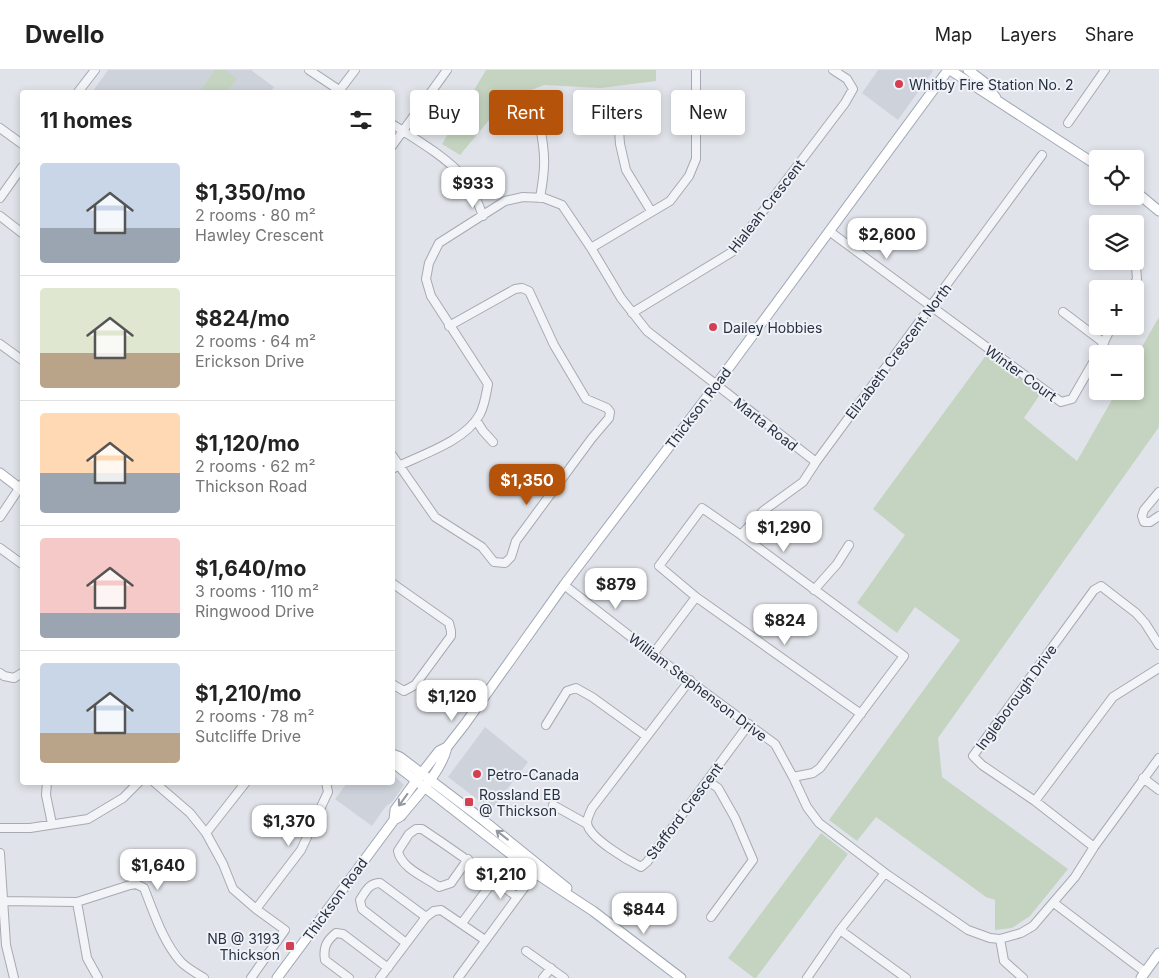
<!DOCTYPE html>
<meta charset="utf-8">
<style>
body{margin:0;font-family:Inter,sans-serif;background:#f2f2f2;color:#222;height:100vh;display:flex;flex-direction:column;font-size:19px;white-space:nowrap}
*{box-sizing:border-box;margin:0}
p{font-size:16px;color:#767676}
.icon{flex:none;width:28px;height:28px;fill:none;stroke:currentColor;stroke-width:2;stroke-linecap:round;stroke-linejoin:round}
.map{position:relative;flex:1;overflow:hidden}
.side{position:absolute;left:20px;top:20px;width:375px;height:695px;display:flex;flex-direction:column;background:#fff;border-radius:5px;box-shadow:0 2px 8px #0003}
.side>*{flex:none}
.banner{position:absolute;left:410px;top:20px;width:475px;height:45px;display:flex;gap:10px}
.tools{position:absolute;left:1089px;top:80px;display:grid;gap:10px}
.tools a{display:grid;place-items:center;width:55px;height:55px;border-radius:5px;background:#fff;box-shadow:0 2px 8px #0003;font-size:25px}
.price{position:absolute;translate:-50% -42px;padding:0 11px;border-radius:10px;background:#fff;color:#222;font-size:16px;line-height:32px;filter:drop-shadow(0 1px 2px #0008)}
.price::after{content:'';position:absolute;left:50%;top:30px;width:15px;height:11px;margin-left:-8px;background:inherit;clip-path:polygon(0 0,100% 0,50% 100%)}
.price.on{background:#b45309;color:#fff}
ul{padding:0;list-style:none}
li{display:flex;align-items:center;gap:15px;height:125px;padding:0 20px}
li+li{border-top:1px solid #e0e0e0}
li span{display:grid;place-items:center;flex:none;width:140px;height:100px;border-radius:5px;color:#555}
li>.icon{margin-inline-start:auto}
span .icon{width:60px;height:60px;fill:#fffc;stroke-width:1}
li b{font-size:21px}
h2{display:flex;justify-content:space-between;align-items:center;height:60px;padding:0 20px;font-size:21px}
.pill{padding:0 18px;border-radius:5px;background:#fff;box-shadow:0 2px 8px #0003;font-size:18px;line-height:45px}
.pill.on{background:#b45309;color:#fff}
header{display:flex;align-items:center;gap:30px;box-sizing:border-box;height:70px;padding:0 25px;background:#fff;border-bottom:1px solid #e0e0e0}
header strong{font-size:24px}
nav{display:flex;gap:28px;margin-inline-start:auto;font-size:18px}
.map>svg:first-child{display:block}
</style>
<header>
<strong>Dwello</strong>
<nav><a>Map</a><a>Layers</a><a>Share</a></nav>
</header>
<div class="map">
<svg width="1159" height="908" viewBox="0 0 1159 908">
<rect width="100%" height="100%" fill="#e0e3e9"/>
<path fill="#ced2db" d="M108 0H251L274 17 270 22H95L93 21Z
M878 0H931L933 1 898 50 862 23Z
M485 657 528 692 491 740 448 707Z
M393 705 404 715 392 732 386 736 372 756 335 729 347 713 392 712Z"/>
<path fill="#c5d4c1" d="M215 0H225L237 9 227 22H199Z
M486 0H656V11L601 18 544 15 511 28 490 49 460 85 442 74Z
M1159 247V357L938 668 942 707 1068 799 1030 846 1012 858 995 860V830L986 827 876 747 857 771 829 750 960 570 915 537 897 563 857 533 905 465 873 439 987 284 1041 323 1024 348 1077 391 1117 321H1135V289Z
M821 763 848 784 756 908H754L728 888Z"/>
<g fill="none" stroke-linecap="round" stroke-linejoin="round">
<defs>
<path id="minor" d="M309 0 342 22
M339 21 355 0
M78 22 95 0
M696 39 740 41
M618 46 620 74 626 100 651 141
M1068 53 1105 0
M392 54C414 68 448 88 464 108 473 119 478 132 483 146
M540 57C546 86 545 100 540 128
M0 58 22 74
M392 76 447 0
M0 128 22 97
M0 146 22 163
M829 161 1061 332 1072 329 1098 284
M591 178 670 131 689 106 696 89V0
M1127 191 1136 197 1137 209 1132 219
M1063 242 1104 273
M632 243 732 182 845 33 853 19 847 9 833 0
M0 274 22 290
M1098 284 1112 256
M476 350 483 361 493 372
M392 385 435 447 482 477 494 492 505 493 511 487 516 471 592 368 609 348 610 342 607 338 586 329 554 275 529 221 522 218 515 219 449 256
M392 399C420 385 465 372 480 344 485 334 486 324 488 314L431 226 426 209 429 193 439 173 505 131 523 127 544 128 562 135 591 178 621 228 647 261 816 392
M1159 422 1144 440 1142 446 1144 452H1150L1159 446
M0 447 22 414
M741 465 763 441 803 412 816 392 1042 85
M0 478 22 494
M392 513 449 553 451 561V566L415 615 404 621 392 614
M564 515 653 584 775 674 793 707 807 737 819 753 885 803 968 860 990 868 1000 869 1021 863 1033 856 1075 807 1094 777 1159 688
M814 520 837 494 849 475
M653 584 696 527
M0 603 4 606 14 608 22 603
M690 610 592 738C590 743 587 748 587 753 589 768 627 790 641 797L647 792 749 654
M546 655 567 621 576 618 592 627 646 666
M793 707 813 703 820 698 904 586 741 465 702 438 659 496 696 527 861 644
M1143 708 1159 720
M708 711 718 718 735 748 753 790 711 847
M47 712 46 725 52 754
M154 712 190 743 206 763 223 794 233 819 256 839 285 860 251 908
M1035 731 1113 627 1159 598
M553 735 587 754
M0 758H30L88 749 123 728 139 712
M206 763 246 712
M1094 777 1035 731 982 695 973 686 1094 520 1101 516 1136 543 1145 553 1159 575
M0 783 6 875 14 908
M468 789 451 813 439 817C425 807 401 798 398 781L409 764 416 759H422C455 781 486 803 517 827
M0 831 77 832 130 815 136 814 144 818C154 843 163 872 181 892 187 898 196 903 204 908
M77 832 87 888 98 908
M1054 833 1145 902
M256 839 301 780 328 722 326 712
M462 853 494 810
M840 860 906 908
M1000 869 1004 891 1023 908
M406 873 362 839 360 830C366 821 369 813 380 813L426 847
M526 881 564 908
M349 908 325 890C323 878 326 871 336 863L343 864 388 898
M380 908 426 847 434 841 441 840 485 870
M458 908 535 803
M543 908 551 898
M807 908 840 860 885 803"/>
<path id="major" d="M950 0 1098 96
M968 0 984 12 996 28
M1135 121 1159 141
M0 403 22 420
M392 684 400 687 483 750 567 818
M392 692 535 803 593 841 681 908
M394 750 395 740 421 704 439 681 447 677 465 654 564 515 716 315 948 0
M277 908 394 750 401 746C416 727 442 701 447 677
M1141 908 1159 883"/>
</defs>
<use href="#minor" stroke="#a5aab3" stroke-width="10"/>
<use href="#major" stroke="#9fa7b6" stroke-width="11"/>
<use href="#minor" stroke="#f3f4f7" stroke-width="8"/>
<use href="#major" stroke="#fff" stroke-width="9"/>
</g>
<defs><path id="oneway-shaft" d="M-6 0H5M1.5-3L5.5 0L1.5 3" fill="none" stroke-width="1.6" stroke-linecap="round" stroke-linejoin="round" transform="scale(1.25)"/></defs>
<g stroke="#9498a0">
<use href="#oneway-shaft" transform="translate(403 730) rotate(126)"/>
<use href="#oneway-shaft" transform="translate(502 765) rotate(-142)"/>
</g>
<g fill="#d34051" stroke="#eff2f7" stroke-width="2">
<circle cx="899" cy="14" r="5"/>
<circle cx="713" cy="257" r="5"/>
<circle cx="477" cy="704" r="5"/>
<rect x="464" y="727" width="10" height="10" rx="2.5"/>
<rect x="285" y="871" width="10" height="10" rx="2.5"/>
</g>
<g text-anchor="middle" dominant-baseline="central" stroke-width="4" stroke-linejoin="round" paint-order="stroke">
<g font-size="14" fill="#283041" stroke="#eff2f7" text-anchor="start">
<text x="909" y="14">Whitby Fire Station No. 2</text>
<text x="723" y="257">Dailey Hobbies</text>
<text x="487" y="704">Petro-Canada</text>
<text x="479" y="724">Rossland EB<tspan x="479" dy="16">@ Thickson</tspan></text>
<text x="280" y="868" text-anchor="end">NB @ 3193<tspan x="280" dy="16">Thickson</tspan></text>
</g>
<g font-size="14" fill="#283041" stroke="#eff2f7">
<text transform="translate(766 136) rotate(-52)">Hialeah Crescent</text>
<text transform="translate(898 281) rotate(-53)">Elizabeth Crescent North</text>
<text transform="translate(1021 303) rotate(36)">Winter Court</text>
<text transform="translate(698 338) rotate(-53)">Thickson Road</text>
<text transform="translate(766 354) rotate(38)">Marta Road</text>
<text transform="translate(698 617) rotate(37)">William Stephenson Drive</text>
<text transform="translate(1016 627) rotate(-54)">Ingleborough Drive</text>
<text transform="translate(684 741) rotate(-53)">Stafford Crescent</text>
<text transform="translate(335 829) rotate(-54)">Thickson Road</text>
</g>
</g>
</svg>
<div class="tools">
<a><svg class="icon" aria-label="locate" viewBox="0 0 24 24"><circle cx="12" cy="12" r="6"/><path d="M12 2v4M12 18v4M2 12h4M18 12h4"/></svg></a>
<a><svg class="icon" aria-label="layers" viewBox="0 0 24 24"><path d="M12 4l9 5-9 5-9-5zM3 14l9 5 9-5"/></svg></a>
<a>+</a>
<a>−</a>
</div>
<b class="price" style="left:473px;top:139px">$933</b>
<b class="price" style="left:887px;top:190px">$2,600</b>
<b class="price on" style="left:527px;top:436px">$1,350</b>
<b class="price" style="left:784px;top:483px">$1,290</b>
<b class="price" style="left:616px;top:540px">$879</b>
<b class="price" style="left:785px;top:576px">$824</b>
<b class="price" style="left:452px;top:652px">$1,120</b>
<b class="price" style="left:289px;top:777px">$1,370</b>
<b class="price" style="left:158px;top:821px">$1,640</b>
<b class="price" style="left:501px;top:830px">$1,210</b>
<b class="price" style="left:644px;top:865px">$844</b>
<div class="banner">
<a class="pill">Buy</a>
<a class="pill on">Rent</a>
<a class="pill">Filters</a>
<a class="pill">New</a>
</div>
<section class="side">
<h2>11 homes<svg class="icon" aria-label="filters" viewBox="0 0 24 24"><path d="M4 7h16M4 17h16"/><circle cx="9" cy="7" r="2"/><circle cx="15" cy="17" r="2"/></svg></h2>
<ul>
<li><span style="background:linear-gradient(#c9d6e8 65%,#9aa5b1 0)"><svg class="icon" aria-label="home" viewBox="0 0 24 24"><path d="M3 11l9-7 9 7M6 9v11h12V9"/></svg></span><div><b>$1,350/mo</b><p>2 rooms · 80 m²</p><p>Hawley Crescent</p></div></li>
<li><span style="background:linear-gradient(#dfe7d0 65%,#b9a48a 0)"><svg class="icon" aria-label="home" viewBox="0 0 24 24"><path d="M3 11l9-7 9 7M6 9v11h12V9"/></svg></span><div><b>$824/mo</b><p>2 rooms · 64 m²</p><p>Erickson Drive</p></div></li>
<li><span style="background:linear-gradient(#ffd9b3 60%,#9aa5b1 0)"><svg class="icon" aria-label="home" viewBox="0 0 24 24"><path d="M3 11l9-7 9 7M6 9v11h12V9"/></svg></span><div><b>$1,120/mo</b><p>2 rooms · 62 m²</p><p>Thickson Road</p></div></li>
<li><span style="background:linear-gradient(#f6c9c9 75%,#9aa5b1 0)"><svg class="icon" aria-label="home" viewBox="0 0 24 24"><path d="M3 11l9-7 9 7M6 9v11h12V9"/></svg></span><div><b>$1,640/mo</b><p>3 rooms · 110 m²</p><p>Ringwood Drive</p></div></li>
<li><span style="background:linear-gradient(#c9d6e8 70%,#b9a48a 0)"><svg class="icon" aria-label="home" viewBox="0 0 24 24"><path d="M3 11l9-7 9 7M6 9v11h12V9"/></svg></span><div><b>$1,210/mo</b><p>2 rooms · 78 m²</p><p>Sutcliffe Drive</p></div></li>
</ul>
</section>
</div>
